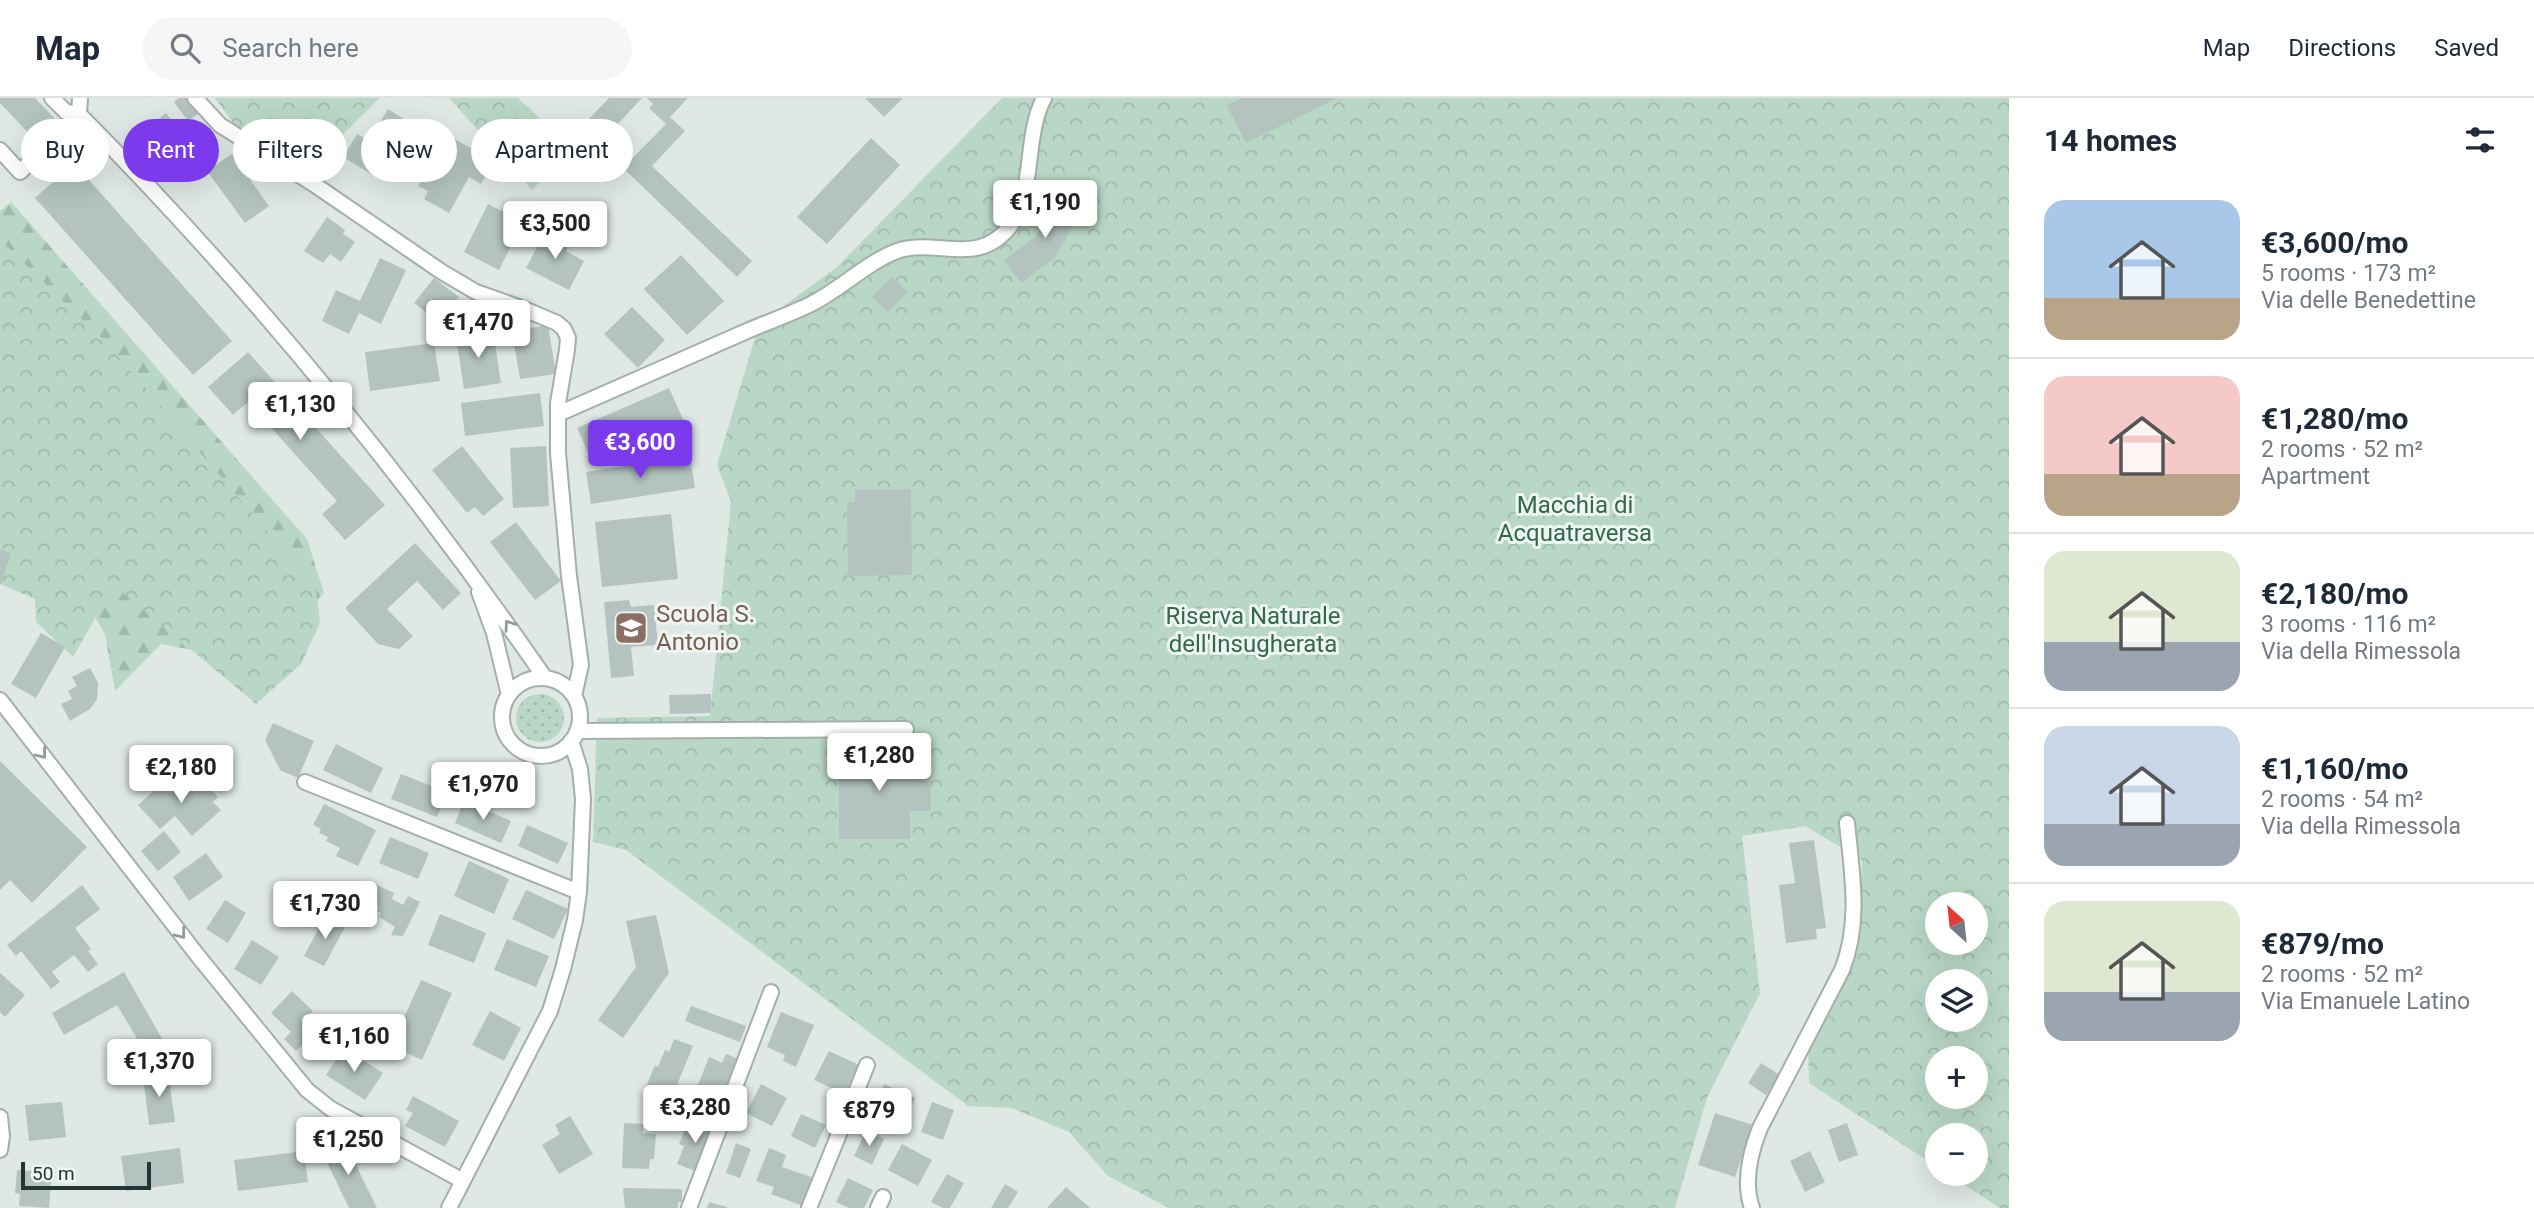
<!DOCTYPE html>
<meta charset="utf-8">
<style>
body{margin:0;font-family:Roboto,sans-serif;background:#f6f6f7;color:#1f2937;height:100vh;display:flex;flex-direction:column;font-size:26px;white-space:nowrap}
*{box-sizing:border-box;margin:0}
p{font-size:23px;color:#747a83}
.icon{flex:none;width:38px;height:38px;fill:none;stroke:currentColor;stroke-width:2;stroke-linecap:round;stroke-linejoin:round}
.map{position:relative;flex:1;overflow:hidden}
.side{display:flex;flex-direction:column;background:#fff;width:525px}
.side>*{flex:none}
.hud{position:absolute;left:21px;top:21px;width:665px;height:63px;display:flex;gap:14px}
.needle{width:46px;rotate:333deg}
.tools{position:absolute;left:1925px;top:794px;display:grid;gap:14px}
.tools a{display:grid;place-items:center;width:63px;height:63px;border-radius:50%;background:#fff;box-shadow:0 7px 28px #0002;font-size:35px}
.scale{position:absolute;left:21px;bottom:18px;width:130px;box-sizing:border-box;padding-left:7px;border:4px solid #223634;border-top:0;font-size:19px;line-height:24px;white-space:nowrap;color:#223634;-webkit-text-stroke:5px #eff5f3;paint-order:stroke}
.price{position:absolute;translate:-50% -60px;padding:0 16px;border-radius:7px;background:#fff;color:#222;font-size:23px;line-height:46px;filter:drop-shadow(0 2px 4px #0008)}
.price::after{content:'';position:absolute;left:50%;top:42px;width:21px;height:16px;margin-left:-10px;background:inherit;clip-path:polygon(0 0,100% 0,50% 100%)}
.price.active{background:#7c3aed;color:#fff}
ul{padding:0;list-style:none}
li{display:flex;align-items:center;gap:21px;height:175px;padding:0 35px}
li+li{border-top:2px solid #e0e1e3}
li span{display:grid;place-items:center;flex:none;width:196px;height:140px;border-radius:21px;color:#555}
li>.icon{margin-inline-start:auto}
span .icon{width:84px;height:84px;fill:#fffc;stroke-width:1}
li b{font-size:30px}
h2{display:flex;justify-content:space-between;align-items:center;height:84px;padding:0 35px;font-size:30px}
.chip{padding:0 24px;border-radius:32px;background:#fff;box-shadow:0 7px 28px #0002;font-size:24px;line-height:63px}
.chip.active{background:#7c3aed;color:#fff}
header{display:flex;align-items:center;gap:42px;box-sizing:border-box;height:98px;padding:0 35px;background:#fff;border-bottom:2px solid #e0e1e3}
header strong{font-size:33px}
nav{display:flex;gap:38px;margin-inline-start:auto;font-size:24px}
.search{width:490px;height:63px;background:#f6f6f7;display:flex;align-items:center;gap:18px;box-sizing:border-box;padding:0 24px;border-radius:38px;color:#747a83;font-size:26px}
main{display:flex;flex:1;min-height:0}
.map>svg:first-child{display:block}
</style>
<header>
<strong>Map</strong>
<div class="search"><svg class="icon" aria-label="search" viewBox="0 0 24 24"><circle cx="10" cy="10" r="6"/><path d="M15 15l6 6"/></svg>Search here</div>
<nav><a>Map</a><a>Directions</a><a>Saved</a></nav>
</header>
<main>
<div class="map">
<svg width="2009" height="1110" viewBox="0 0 2009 1110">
<defs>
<pattern id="grass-dots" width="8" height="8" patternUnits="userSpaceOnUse" patternTransform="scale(1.75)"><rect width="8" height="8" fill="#b9d7c6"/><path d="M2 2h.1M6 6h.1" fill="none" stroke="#9fb9ab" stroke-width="1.8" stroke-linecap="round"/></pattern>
<pattern id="forest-firs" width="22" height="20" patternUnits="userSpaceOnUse" patternTransform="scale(1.75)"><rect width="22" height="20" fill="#b9d7c6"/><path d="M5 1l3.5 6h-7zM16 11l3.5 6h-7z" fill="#9fb9ab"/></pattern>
<pattern id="park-crowns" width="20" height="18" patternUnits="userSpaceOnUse" patternTransform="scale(1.75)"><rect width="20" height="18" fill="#b9d7c6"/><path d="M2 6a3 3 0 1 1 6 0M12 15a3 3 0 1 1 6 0" fill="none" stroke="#9fb9ab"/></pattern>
</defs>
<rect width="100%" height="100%" fill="#dfe8e5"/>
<path fill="url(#grass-dots)" d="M516 620a24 24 0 1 1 48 0a24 24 0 1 1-48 0Z"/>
<path fill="url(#forest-firs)" d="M11 104 307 441 324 495 255 564 161 546 115 593 105 536 76 487 0 338V113Z"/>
<path fill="url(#park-crowns)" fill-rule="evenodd" d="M215 0H380L303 75 239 33Z
M449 0H518L573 51 532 92Z
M1002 0H2009V1110H2000L1948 1076H1976V1038H1937V1069L1809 985 1808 948 1858 849 1862 762 1805 728 1742 738 1760 895 1707 1000 1675 1110H1169L1108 1078 1069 1034 1012 1010 968 1008 626 752 593 744 597 620 710 618 731 403 717 367 759 226 837 169ZM1937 807H1976V845H1937ZM1937 884H1976V922H1937ZM1937 961H1976V999H1937Z
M0 142 110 248 316 491 320 525 301 566 256 606 114 487 73 559 36 524 35 501 0 486Z"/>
<path fill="#b4c3bf" d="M0 0H35L59 25 38 45 0 5Z
M179 0H187L199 15 188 23 174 4Z
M609 0H642L598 47 580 30Z
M647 0H688L670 19 685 33 652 68 752 163 737 179 623 70 666 26 649 10 653 6Z
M865 0H903L884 19Z
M1242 0H1337L1246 45 1227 8Z
M388 11 409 24 406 30 411 34 381 82 343 59 357 36 369 43Z
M166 15 178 30 163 41 152 26Z
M447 37 495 63 481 86 469 79 449 115 424 101 428 93 418 88Z
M871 40 900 67 827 146 797 119Z
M232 56 269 108 245 125 207 73Z
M74 65 232 243 193 277 35 100Z
M1060 97 1084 111 1053 161 1021 185 1004 162 1035 139Z
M488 106 523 124 499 172 464 154Z
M327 119 345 132 343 136 355 144 341 164 330 156 323 165 304 153Z
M546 132 570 144 566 153 584 163 569 192 526 170Z
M681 157 724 203 687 237 644 191Z
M380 160 406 172 381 226 359 215 349 236 322 223 336 192 360 203Z
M892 179 908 194 888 214 872 199Z
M434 180 459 199 439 224 414 205Z
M632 209 665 242 638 270 604 236Z
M548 227 556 276 520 281 512 233Z
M493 233 501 285 464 291 456 239Z
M434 245 440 283 370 293 365 254Z
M248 254 385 407 345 442 322 416 337 403 248 304 233 317 208 289Z
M669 290 686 328 669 335 667 330 650 337 647 332 589 357 577 330Z
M540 295 544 328 465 338 461 305Z
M462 348 504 401 483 418 475 409 467 415 432 372Z
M546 348 549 408 513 410 510 350Z
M690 358 695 390 591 406 586 374Z
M911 391 912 477 848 478 847 404H855V392Z
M671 416 678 481 602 489 595 424Z
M516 424 561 483 535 502 490 444Z
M415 445 461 495 443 512 417 483 387 511 413 538 399 551 378 546 345 510Z
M0 452 11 455 1 486H0Z
M629 502 631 509 654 507 658 547 631 549 634 578 611 580 604 504Z
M41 535 65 549 36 600 11 586Z
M90 570 98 585 97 601 90 611 70 623 61 606 72 601 68 593 77 588 72 579Z
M711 596V615L670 616 669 597Z
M273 625 314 643 298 680 280 672 265 642Z
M336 646 383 670 371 695 323 672Z
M839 648H911V680H931V713H910V741H839Z
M0 663 87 749 32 805 10 782 0 792Z
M401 676 447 694 437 719 391 701Z
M169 679 183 694 199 679 218 699 213 704 221 712 192 738 175 718 160 731 138 707Z
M464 703 511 723 501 745 455 725Z
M324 706 376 732 358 768 336 758 340 750 326 743 328 739 319 735 321 731 313 727Z
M527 727 568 745 558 766 518 748Z
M164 733 181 754 158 773 141 753Z
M390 739 429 755 418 781 379 765Z
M1814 742 1826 830 1816 831 1817 841 1786 845 1779 787 1795 785 1789 745Z
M206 755 223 779 189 803 173 779Z
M469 763 509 781 494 816 454 798Z
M375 786 394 795 392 801 403 807 408 798 420 804 403 838 391 837 395 829 379 819 381 815 377 813 379 809 372 805 374 801 368 799Z
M82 787 100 811 75 830 91 851 88 853 98 866 88 874 74 857 52 874 60 884 51 891 21 853 16 858 7 847Z
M526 792 568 811 554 841 512 821Z
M225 802 246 815 228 845 206 831Z
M440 816 486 835 474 865 428 847Z
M656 817 669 875 623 940 598 922 636 869 626 823Z
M325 818 345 829 324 868 304 858Z
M507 841 549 858 536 889 494 872Z
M252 842 279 859 261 887 234 871Z
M124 874 165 946 146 956 117 907 64 937 52 915Z
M0 875 25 897 5 919 0 914Z
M421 882 452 895 422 962 391 948Z
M292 893 313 913 304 922 316 934 296 953 284 941 291 934 271 915Z
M691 908 746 928 740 944 685 923Z
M490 913 521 930 504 963 472 947Z
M781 914 814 927 796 969 783 963 785 957 767 949Z
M674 941 693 948 670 1004 644 994 655 967 658 969 665 952 669 954Z
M344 950 383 975 365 1002 326 977Z
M829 953 859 967 844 996 814 982Z
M726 956 738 961 719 1010 693 1000 709 959 722 965Z
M1761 965 1780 977 1766 997 1748 985Z
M168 974 175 1024 149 1027 143 977Z
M761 986 787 1000 772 1028 746 1015Z
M884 986 915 1000 903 1027 872 1013Z
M413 998 459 1023 445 1049 405 1028 413 1015 406 1012Z
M62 1004 66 1039 29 1043 25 1007Z
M932 1004 954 1012 943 1042 921 1034Z
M1715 1015 1753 1027 1735 1079 1698 1067Z
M801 1016 826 1027 815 1050 791 1038Z
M570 1018 593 1056 559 1076 542 1047 560 1036 555 1027Z
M690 1021 715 1031 698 1074 677 1066 684 1048 679 1046Z
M624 1025 643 1026V1035L656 1036 654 1061H650L649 1071 622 1070Z
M1847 1025 1858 1057 1839 1064 1828 1032Z
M866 1032 884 1041 872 1067 854 1058Z
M344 1043 377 1110H349L322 1054Z
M736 1045 751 1051 740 1080 726 1075Z
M902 1046 932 1062 918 1088 888 1072Z
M180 1050 184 1085 126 1093 121 1058Z
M769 1050 786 1057 782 1069 814 1080 803 1108 771 1096 774 1089 756 1083Z
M304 1053 308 1084 238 1093 234 1062Z
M1810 1053 1825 1084 1805 1094 1790 1063Z
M17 1072 44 1074V1083H51L49 1110 19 1108 20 1096 15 1095Z
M947 1076 964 1085 950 1110H943L931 1104Z
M848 1080 873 1092 864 1110H849L836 1104Z
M1005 1086 1018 1094 1008 1110H991Z
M1066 1089 1090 1110H1047Z
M623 1090 682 1091V1104H678V1110H625Z
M709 1104 727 1109V1110H707Z"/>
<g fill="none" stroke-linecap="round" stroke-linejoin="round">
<defs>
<path id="street" d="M52 0 66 14 79 16C251 190 406 379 545 580
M195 0 220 27 315 87 442 174 476 194 524 211 557 225 564 231 568 240 567 252 558 305V355L569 478 581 567 574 598
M79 16 80 0
M0 52 20 74 79 16
M558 316C621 288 684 261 747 233 768 224 791 216 811 206 841 191 866 165 897 153 936 139 978 171 1011 127 1035 95 1024 38 1044 0
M479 494 494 535 509 597
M502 619a39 39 0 1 1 78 0a39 39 0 1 1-78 0Z
M0 602 198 858 307 992 331 1011 463 1083
M577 633 906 631
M305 684 579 794
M0 1019 2 1038 0 1052
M449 1110 550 913 563 871 575 822 579 794 583 701 580 671 571 643
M689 1110 771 894
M809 1110 867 967
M878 1110 883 1099
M1752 1110C1743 1084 1750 1055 1760 1030L1842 872C1861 825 1852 775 1847 725"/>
</defs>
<use href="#street" stroke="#a3afac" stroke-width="18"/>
<use href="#street" stroke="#fff" stroke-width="14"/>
</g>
<defs><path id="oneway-chevron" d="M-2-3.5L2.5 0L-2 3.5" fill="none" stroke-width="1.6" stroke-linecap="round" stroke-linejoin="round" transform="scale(1.75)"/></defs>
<g stroke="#909a9a">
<use href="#oneway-chevron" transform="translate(509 527) rotate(-125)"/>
<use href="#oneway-chevron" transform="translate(42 656) rotate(52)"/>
<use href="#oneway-chevron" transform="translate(181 836) rotate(52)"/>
</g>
<defs>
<symbol id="school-square" viewBox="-11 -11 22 22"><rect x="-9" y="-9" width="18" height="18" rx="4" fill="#8d6e63" stroke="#eff5f3"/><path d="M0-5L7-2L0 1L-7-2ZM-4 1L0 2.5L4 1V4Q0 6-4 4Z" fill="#fff"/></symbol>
</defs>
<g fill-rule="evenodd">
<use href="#school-square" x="612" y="511" width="38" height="38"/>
</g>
<g text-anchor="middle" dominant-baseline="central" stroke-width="6" stroke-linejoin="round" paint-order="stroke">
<g font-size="24" fill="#31684e" stroke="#eff5f3">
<text x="1575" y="407">Macchia di<tspan x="1575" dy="28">Acquatraversa</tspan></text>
<text x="1253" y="518">Riserva Naturale<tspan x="1253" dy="28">dell'Insugherata</tspan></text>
</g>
<g font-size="24" fill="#785e54" stroke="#eff5f3" text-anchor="start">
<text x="656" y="516">Scuola S.<tspan x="656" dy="28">Antonio</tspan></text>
</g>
</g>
</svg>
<div class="tools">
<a><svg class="needle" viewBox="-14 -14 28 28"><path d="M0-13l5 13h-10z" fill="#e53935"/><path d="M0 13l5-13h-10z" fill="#747a83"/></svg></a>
<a><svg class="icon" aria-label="layers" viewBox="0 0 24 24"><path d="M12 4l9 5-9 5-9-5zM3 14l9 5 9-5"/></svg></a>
<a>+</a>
<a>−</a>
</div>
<div class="scale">50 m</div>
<b class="price" style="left:1045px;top:142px">€1,190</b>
<b class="price" style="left:555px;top:163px">€3,500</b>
<b class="price" style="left:478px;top:262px">€1,470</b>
<b class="price" style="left:300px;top:344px">€1,130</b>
<b class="price active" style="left:640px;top:382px">€3,600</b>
<b class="price" style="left:879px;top:695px">€1,280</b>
<b class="price" style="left:181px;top:707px">€2,180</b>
<b class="price" style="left:483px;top:724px">€1,970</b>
<b class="price" style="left:325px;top:843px">€1,730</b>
<b class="price" style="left:354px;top:976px">€1,160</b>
<b class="price" style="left:159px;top:1001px">€1,370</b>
<b class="price" style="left:695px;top:1047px">€3,280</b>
<b class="price" style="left:869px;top:1050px">€879</b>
<b class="price" style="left:348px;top:1079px">€1,250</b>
<div class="hud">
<a class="chip">Buy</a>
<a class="chip active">Rent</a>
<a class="chip">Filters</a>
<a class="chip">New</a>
<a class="chip">Apartment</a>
</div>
</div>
<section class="side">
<h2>14 homes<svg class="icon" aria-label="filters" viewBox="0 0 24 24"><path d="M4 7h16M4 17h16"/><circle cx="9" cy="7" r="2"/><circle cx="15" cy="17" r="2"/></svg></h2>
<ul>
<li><span style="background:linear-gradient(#a9c7e8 70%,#b9a48a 0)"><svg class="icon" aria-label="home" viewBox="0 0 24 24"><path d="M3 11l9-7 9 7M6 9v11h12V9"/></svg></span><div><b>€3,600/mo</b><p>5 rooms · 173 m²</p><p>Via delle Benedettine</p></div></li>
<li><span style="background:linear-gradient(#f6c9c9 70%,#b9a48a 0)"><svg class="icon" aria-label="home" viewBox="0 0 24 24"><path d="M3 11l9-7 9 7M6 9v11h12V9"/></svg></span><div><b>€1,280/mo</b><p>2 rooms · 52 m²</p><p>Apartment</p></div></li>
<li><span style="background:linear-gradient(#dfe7d0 65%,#9aa5b1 0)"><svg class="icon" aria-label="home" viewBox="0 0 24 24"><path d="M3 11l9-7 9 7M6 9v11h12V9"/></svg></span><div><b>€2,180/mo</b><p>3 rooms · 116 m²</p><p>Via della Rimessola</p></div></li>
<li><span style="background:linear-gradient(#c9d6e8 70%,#9aa5b1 0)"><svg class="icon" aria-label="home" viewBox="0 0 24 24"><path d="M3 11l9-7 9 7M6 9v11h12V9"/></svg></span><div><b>€1,160/mo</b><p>2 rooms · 54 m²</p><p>Via della Rimessola</p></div></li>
<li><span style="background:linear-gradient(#dfe7d0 65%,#9aa5b1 0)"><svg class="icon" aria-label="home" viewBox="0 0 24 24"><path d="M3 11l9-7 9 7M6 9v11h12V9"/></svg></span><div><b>€879/mo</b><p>2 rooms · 52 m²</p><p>Via Emanuele Latino</p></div></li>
</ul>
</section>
</main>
